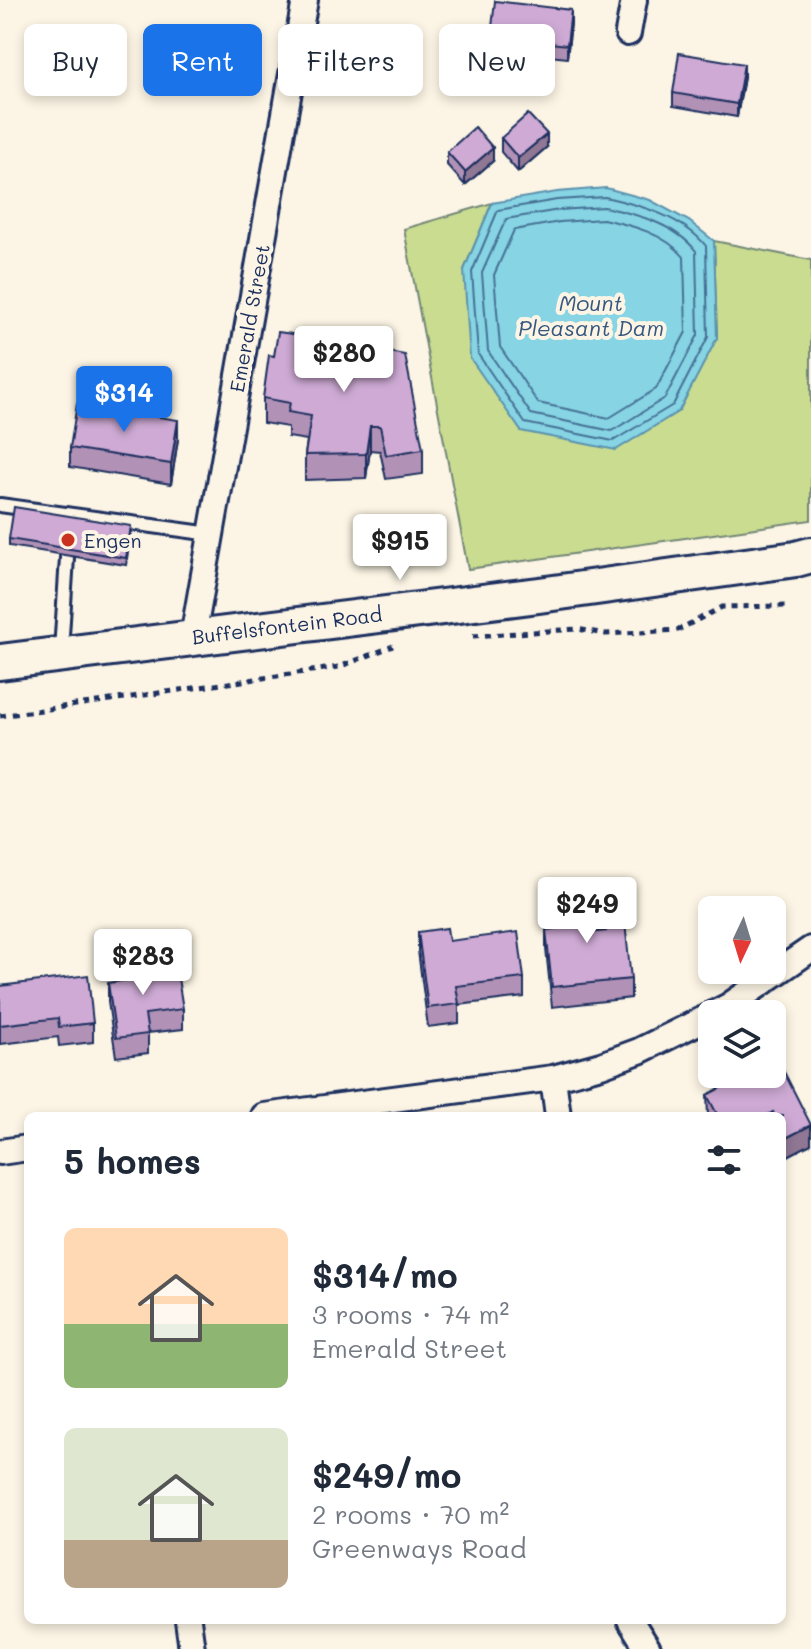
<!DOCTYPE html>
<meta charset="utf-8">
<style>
body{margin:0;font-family:Mali,sans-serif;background:#f6f6f7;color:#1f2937;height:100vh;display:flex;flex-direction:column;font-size:30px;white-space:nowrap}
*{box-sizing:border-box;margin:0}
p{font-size:26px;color:#747a83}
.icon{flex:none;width:44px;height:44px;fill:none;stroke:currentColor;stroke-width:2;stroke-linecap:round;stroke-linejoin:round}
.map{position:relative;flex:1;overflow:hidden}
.details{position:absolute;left:24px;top:1112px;width:762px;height:512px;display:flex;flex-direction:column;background:#fff;border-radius:12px;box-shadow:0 4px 12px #0003}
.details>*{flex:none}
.banner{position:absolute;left:24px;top:24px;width:764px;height:72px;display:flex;gap:16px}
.needle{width:52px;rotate:184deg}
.controls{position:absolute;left:698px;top:896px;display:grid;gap:16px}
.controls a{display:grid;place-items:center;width:88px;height:88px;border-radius:12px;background:#fff;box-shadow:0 4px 12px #0003;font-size:40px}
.price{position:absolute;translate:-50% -68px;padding:0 18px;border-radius:8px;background:#fff;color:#222;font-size:26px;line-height:52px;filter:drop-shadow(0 2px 4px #0008)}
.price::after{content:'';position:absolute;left:50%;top:48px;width:24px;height:18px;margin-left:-12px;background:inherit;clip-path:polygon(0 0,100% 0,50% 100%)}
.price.on{background:#1a73e8;color:#fff}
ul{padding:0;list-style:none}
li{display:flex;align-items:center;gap:24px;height:200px;padding:0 40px}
li span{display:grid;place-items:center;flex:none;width:224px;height:160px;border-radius:12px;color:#555}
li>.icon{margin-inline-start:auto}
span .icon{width:96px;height:96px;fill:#fffc;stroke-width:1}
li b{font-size:34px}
h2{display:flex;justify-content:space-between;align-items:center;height:96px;padding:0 40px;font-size:34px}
.tag{padding:0 28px;border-radius:12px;background:#fff;box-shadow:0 4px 12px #0003;font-size:28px;line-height:72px}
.tag.on{background:#1a73e8;color:#fff}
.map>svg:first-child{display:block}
</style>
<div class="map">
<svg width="811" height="1649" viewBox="0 0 811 1649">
<rect width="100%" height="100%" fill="#fcf5e5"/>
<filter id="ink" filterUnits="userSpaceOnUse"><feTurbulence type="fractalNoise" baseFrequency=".0125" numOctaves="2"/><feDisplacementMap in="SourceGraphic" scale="16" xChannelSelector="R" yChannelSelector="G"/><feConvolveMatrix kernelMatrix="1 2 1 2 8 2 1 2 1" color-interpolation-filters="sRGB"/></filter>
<g filter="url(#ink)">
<path fill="#cadc90" stroke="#728677" stroke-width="2" d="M492 203 464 270 717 338 714 241 811 260V520L468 569 404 229Z"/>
<path fill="#86d4e4" stroke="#5b92ae" stroke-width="2" d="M606 188 650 200 689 221 714 241 717 338 679 411 616 450 521 431 470 358 464 270 492 203 557 192Z"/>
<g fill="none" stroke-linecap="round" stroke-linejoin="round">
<path stroke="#467194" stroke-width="2" d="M605 197C640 205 683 217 706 246L708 337 673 405 613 441 525 423 478 354 472 272 498 210 557 200Z
M604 207C636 214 675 224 696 251L698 335 665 398 612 431 531 414 488 351 482 273 506 219 559 210Z
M603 219C631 225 666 234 684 257L686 332 656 389 609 418 538 403 500 347 494 275 514 230 560 222Z"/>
<defs>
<path id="service" d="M0 505 211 534
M61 651 68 542"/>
<path id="minor" d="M628 33 634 0
M193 637 305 0
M713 1014 727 1007 811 949
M553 1078 558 1116
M264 1116 553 1078 601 1065 639 1051 712 1015
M0 1152 28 1148
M188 1620 192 1649
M630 1620 648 1649"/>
<path id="secondary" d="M0 662 539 595 796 559 811 555"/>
</defs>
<use href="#service" stroke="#1b2f5e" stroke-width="18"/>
<use href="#minor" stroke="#1b2f5e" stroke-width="30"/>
<use href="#secondary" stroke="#1b2f5e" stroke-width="40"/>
<path stroke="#1b2f5e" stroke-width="5" stroke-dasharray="6 6" stroke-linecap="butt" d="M473 636 577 629 606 634 678 630 722 607 790 606
M0 716 339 667 393 646"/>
<use href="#service" stroke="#fcf5e5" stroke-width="12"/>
<use href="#minor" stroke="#fcf5e5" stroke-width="24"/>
<use href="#secondary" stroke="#fcf5e5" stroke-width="34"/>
</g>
<path fill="#b192b6" stroke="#1b2f5e" stroke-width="2" d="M571 23 567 58 491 50V36Z
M744 77 737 117 673 106V93Z
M501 138 547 147 518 172 501 152Z
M447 152 493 161 465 185 447 165Z
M336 342 423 449V474L386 479 380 451 370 450 366 478 305 480V455L307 440 288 437V427L263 423V398L274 356Z
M178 439 171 484 70 467V448Z
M131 533 126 565 9 546V539Z
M557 892 589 933 603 932V907L631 979V998L552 1007 546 949V930L559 928Z
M418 932 449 941 524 978V997L459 1005V1023L428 1027 418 951Z
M132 960 159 975 183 1009V1029L148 1033V1053L116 1057 108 1002V983L132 979Z
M0 986 93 1023V1042L59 1046 58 1037 0 1044Z
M745 1085 811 1125V1144L786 1157 782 1149V1116H708L707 1095Z"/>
<path fill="#907794" stroke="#1b2f5e" stroke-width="2" d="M571 10V23L567 58V45Z
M744 64V77L737 117V104Z
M547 134V147L518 172V158Z
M493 148V161L465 185V172Z
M178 420V439L171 484V464Z
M370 426V450L366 478V454Z
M811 1125V1144L786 1157V1138Z"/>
<path fill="#ceaad4" stroke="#1b2f5e" stroke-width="2" d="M495 1 571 10 567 45 491 36Z
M679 53 744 64 737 104 673 93Z
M528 114 547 134 518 158 501 138Z
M475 127 493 148 465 172 447 152Z
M278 332 336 340V342L405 355 423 449 386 455 380 426H370L366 454 305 455 311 416 288 412 290 403 263 398 269 355 274 356Z
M77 404 178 420 171 464 70 448Z
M14 507 131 526 126 558 9 539Z
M585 889 589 933 606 931 603 907 623 904 631 979 552 987 546 930 561 928 557 892Z
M447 928 449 941 518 932 524 978 456 986 459 1004 428 1008 418 932Z
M156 956 159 975 177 972 183 1009 145 1014 148 1034 116 1038 108 983 134 979 132 960Z
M88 975 93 1023 59 1027 58 1018 0 1025V986Z
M781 1066 811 1125 786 1138 782 1130V1116H775L773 1112 766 1116H718L707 1095 741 1077 745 1085 766 1074H772V1071Z"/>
</g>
<circle fill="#c8321e" stroke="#fcf5e5" stroke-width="3" cx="68" cy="540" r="8"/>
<g text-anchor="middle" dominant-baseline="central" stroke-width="8" stroke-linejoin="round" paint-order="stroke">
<g font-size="20" fill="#1b2f5e" stroke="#fcf5e5">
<text transform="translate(249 318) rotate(-80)">Emerald Street</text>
<text transform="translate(287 625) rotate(-7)">Buffelsfontein Road</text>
</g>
<g font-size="20" fill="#1b2f5e" stroke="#fcf5e5" text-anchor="start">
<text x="84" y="540">Engen</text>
</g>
<g font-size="22" font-style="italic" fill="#365880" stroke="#fcf5e5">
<text x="591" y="302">Mount<tspan x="591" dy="25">Pleasant Dam</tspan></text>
</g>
</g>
</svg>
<div class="controls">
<a><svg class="needle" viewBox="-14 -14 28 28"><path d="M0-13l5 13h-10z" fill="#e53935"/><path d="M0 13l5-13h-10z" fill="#747a83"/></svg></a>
<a><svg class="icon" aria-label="layers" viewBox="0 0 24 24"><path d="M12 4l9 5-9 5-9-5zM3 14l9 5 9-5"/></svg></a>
</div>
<b class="price" style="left:344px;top:394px">$280</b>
<b class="price on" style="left:124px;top:434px">$314</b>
<b class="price" style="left:400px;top:582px">$915</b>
<b class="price" style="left:587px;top:945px">$249</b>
<b class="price" style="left:143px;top:997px">$283</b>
<div class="banner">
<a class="tag">Buy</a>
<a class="tag on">Rent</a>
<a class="tag">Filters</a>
<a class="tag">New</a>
</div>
<section class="details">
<h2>5 homes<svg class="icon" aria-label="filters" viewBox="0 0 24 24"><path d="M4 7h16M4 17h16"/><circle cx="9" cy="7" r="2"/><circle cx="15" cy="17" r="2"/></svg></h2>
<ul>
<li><span style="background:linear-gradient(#ffd9b3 60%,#8fb573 0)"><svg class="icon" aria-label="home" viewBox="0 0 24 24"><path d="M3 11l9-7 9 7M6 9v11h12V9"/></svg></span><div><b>$314/mo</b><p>3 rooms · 74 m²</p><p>Emerald Street</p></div></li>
<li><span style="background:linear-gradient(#dfe7d0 70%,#b9a48a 0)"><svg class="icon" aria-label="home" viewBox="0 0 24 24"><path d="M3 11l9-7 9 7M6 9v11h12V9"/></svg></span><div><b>$249/mo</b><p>2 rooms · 70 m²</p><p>Greenways Road</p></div></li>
</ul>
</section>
</div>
